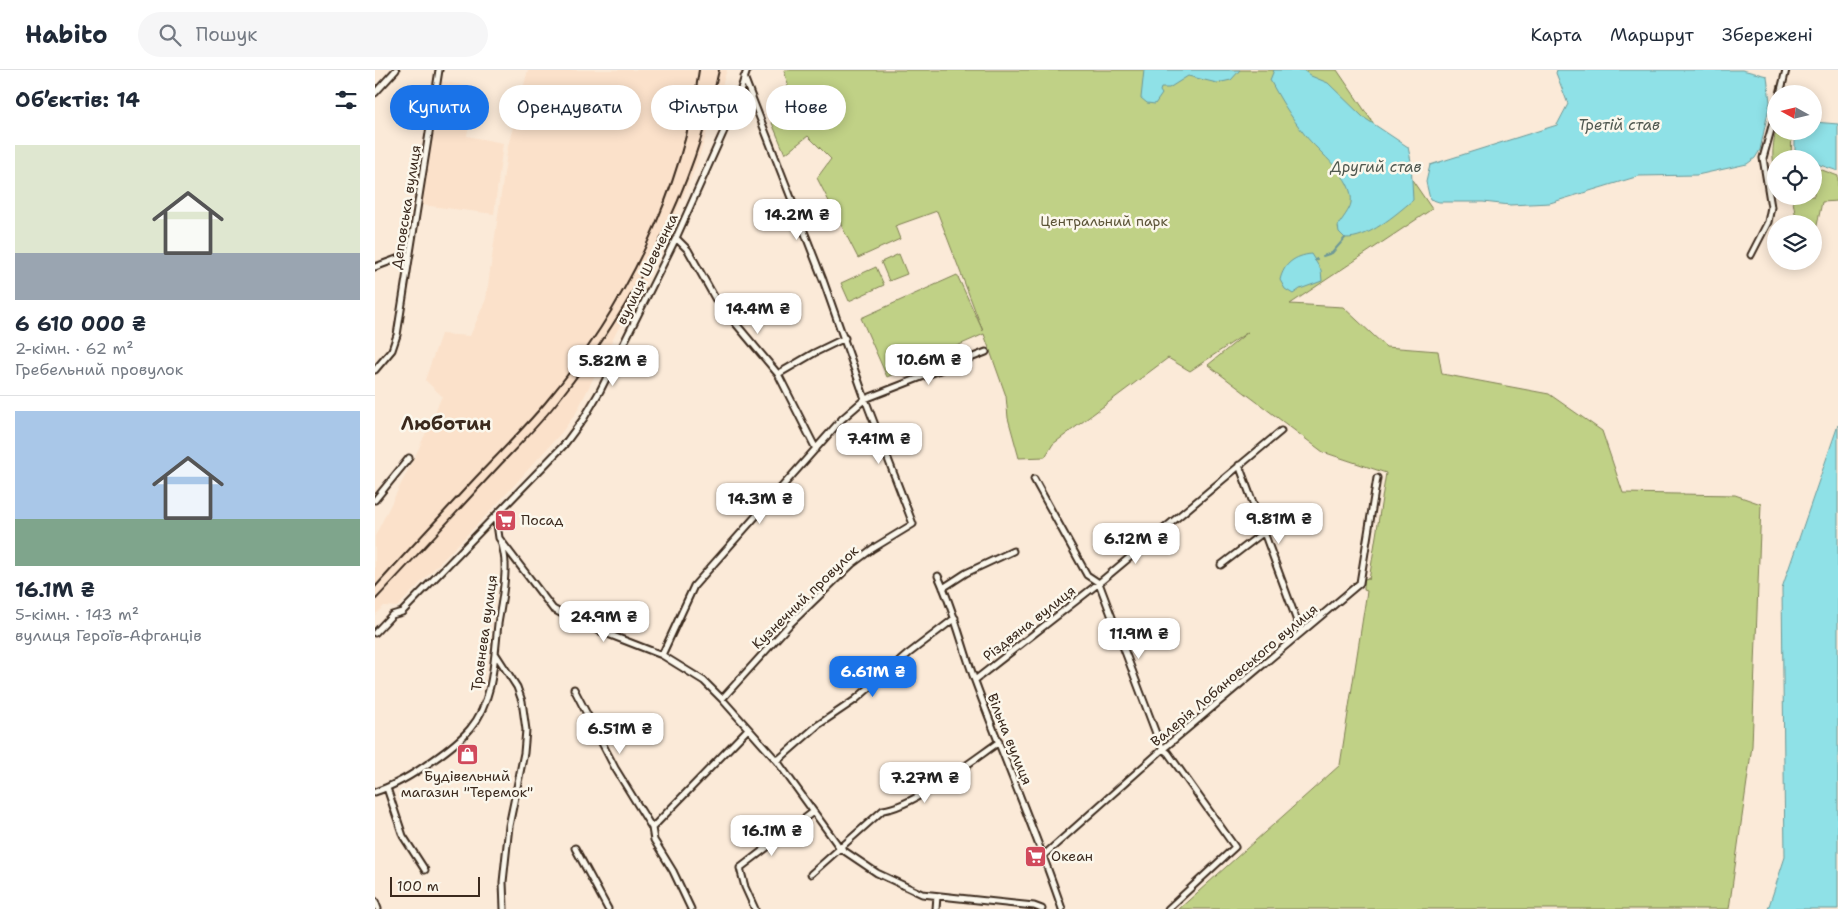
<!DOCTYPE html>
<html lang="uk">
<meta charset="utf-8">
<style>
body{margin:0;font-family:"Shantell Sans",sans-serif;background:#f6f6f7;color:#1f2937;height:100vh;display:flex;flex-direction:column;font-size:19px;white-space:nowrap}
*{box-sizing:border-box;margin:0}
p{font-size:16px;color:#747a83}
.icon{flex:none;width:28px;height:28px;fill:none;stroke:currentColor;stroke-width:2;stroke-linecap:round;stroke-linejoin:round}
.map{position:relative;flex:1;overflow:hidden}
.side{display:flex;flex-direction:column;background:#fff;width:375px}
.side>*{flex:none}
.hud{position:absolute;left:15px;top:15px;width:475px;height:45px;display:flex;gap:10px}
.needle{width:32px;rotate:278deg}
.controls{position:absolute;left:1392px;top:15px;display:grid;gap:10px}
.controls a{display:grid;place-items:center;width:55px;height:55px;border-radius:50%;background:#fff;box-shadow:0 2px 12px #0003;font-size:25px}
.scale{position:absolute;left:15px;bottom:12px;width:90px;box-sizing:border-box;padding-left:5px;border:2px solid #3b2a1e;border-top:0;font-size:14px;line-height:18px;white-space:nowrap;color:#3b2a1e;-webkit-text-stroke:4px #fbf7ec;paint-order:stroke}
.price{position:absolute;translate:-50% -42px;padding:0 11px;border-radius:10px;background:#fff;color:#222;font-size:16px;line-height:32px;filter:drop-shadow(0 1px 2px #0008)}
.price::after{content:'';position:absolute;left:50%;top:30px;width:15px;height:11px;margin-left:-8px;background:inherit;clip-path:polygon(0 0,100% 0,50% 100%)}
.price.active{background:#1a73e8;color:#fff}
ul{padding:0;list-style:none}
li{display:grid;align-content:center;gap:10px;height:265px;padding:0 15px}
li+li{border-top:1px solid #e0e1e3}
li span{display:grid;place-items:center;height:155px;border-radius:0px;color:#555}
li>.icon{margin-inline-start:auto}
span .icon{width:90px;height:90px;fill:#fffc;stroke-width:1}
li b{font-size:21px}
h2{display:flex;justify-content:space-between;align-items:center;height:60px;padding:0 15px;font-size:21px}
.chip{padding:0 18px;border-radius:22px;background:#fff;box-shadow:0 2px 12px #0003;font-size:18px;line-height:45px}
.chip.active{background:#1a73e8;color:#fff}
header{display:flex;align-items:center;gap:30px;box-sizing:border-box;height:70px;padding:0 25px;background:#fff;border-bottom:1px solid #e0e1e3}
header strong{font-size:24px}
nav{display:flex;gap:28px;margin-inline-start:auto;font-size:18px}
.search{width:350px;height:45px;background:#f6f6f7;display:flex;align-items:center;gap:12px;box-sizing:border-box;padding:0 18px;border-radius:28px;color:#747a83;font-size:19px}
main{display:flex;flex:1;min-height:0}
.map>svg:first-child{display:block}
</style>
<header>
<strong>Habito</strong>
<div class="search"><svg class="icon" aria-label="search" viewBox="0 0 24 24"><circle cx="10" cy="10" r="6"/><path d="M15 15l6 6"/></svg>Пошук</div>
<nav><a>Карта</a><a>Маршрут</a><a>Збережені</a></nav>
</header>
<main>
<section class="side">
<h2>Об’єктів: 14<svg class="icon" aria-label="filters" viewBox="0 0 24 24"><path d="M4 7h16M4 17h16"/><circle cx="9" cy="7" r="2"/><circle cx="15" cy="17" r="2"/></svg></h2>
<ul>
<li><span style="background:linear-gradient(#dfe7d0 70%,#9aa5b1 0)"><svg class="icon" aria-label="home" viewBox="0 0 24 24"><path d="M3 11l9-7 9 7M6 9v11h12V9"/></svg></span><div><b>6 610 000 ₴</b><p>2-кімн. · 62 m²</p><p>Гребельний провулок</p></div></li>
<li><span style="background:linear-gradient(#a9c7e8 70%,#7fa58c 0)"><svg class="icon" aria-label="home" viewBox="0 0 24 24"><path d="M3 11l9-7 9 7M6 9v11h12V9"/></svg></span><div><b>16.1M ₴</b><p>5-кімн. · 143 m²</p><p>вулиця Героїв-Афганців</p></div></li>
</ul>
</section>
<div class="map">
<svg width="1463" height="839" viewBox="0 0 1463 839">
<rect width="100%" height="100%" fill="#fbead8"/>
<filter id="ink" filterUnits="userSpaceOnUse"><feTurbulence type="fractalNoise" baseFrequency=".02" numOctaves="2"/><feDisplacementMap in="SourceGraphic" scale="10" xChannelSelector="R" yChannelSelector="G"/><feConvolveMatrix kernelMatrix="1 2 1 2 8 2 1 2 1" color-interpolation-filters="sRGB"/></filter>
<g filter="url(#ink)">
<path fill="#fbe1ca" d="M153 0H352L320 99 294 159 272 207 243 259 201 343 187 362 123 433 22 537 9 536 0 545V466L44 378 67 326 50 310 66 264 95 266 111 229 133 76Z
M64 11 99 17 92 66 128 73 119 144 47 135Z"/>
<path fill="#c0d186" stroke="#7e7e52" d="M409 0H962L1057 139 915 234 968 237 1011 277 1063 281 1067 304 1174 324 1227 361 1248 423 1360 425 1386 434 1377 676 1354 839H804L965 695 992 521 989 520V509L994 508V510L1011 403 948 382 833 295 873 262 815 301 793 288 678 374 670 387 644 388 633 348 631 326 609 264 512 307 486 248 582 205 608 261 562 141 520 156 525 169 483 188 442 108 456 89 433 66 410 84 397 53 413 15Z
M1401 59V61H1417L1416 87 1419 89H1401V99C1395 89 1399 70 1401 59Z
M1439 97 1463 106V131L1447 132 1441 160 1439 161V154H1422L1417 126H1439Z
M524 184 532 204 514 211 506 192Z
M501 197 509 215 474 231 466 213Z"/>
<path fill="#8fe1e7" stroke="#6d9897" d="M769 0H865L856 10 842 13 813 6 794 18H786L785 21 787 24 780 34 772 33 766 28Z
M899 0H928L936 6 953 13 988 47 1033 77 1036 91 1038 130C1020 145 993 169 970 168L964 162 963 156C966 150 975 140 976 133 980 108 943 82 930 65 916 47 905 29 895 10Z
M1182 0H1367L1392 6 1395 32 1385 80 1380 88 1372 94 1322 105 1264 106 1175 133 1135 135 1108 132H1064L1055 129 1051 112 1055 95 1182 55 1193 34 1181 3Z
M1439 52 1463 54V101L1439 93V89L1420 87V61H1439Z
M936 184 946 200 947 211 925 219 918 224 910 219 905 210C909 193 920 186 936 184Z
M1463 355V839H1393L1410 787 1407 518Z"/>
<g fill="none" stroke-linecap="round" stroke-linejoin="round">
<path stroke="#6d9897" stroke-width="2" d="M948 186 957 183 970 168
M940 190 942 189"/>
<defs>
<path id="minor" d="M0 23 21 0
M1405 24 1411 0
M301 168 313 180 341 230 403 304 441 379
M1376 185 1393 152 1396 137 1388 88 1401 42
M0 197 35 184
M0 300 17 280 22 265 64 0
M403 304 439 283 470 268
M864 395 926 562
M659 409 712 505 724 513 782 666 788 679 793 683 860 777 793 839
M0 430 34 388
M121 447 124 468 178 539 202 552 287 585 329 611 347 629 402 691 465 778 502 803 547 824 659 836 667 839
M846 495 889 462
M563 506C579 540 587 576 600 611 628 687 661 762 687 839
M568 518 591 503 638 481
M0 563 17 545 27 542 189 375 209 348 225 321 301 168 361 34 372 0
M120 583 142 617 147 631 151 660 149 683 134 756 128 812 129 839
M287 585 319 516 467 349 490 329 611 282
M600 610 724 513 906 361
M199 619 240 698 277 758
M347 629 415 554 477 494 497 479 538 454 490 329 448 210 369 7
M402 691 443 655 480 630 533 584 580 548
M12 718 28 766 50 800
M0 722C21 715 39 704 57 691 70 682 84 672 95 659 119 631 119 589 123 554 126 535 131 513 130 494 130 486 128 478 126 471
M200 778 233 839
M669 785 788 679 985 513 1002 408
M436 804 508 740C538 737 598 690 624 672
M0 831 3 839
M316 839 298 801 279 770 277 758 373 659
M380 839 370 817 365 798 438 742
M561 839 562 826"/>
</defs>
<use href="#minor" stroke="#3b2a1e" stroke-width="9"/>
<use href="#minor" stroke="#fbf7ec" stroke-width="5"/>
<path stroke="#3b2a1e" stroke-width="2" d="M0 517C33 480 67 444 100 408 124 383 148 359 170 333 249 239 307 123 324 0
M0 530C40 488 79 445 118 403 140 379 164 356 184 330 260 234 319 120 344 0"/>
</g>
</g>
<defs>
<symbol id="supermarket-square" viewBox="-11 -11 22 22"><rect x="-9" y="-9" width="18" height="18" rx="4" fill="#d1495b" stroke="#fbf7ec"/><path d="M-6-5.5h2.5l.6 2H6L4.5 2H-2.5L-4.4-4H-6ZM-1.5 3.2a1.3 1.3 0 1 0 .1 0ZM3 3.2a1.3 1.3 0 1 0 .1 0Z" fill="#fff"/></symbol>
<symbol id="shop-square" viewBox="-11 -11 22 22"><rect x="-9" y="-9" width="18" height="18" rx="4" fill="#d1495b" stroke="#fbf7ec"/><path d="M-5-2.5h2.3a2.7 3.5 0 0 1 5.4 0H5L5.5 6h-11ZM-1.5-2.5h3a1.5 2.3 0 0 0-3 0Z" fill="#fff"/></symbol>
</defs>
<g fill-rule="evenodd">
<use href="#supermarket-square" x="118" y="438" width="25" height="25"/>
<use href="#shop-square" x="80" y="672" width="25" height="25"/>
<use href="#supermarket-square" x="648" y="774" width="25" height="25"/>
</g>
<g text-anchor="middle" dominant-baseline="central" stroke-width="5" stroke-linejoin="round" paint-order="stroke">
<g font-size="14" fill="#3b2a1e" stroke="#fbf7ec">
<text transform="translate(31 137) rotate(-81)">Деповська вулиця</text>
<text transform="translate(272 199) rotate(-64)">вулиця Шевченка</text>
<text transform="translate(430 527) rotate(-44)">Кузнечний провулок</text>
<text transform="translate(654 553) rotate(-38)">Різдвяна вулиця</text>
<text transform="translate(109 563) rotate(-82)">Травнева вулиця</text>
<text transform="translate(859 605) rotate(-40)">Валерія Лобановського вулиця</text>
<text transform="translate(635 669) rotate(68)">Вільна вулиця</text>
</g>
<g font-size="14" fill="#5c5438" stroke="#fbf7ec">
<text x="729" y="151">Центральний парк</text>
</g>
<g font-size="14" fill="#3b2a1e" stroke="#fbf7ec" text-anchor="start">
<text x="146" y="450">Посад</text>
<text x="92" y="706" text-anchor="middle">Будівельний<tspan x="92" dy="16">магазин "Теремок"</tspan></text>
<text x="676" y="786">Океан</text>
</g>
<g font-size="15" font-style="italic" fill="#505850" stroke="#fbf7ec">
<text x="1244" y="55">Третій став</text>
<text x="1001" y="97">Другий став</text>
</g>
<g font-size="19" font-weight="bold" fill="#3b2a1e" stroke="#fbf7ec">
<text x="71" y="353">Люботин</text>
</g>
</g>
</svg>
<div class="controls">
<a><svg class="needle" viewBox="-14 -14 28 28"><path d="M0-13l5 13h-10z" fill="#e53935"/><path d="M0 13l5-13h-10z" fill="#747a83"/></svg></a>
<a><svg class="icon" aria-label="locate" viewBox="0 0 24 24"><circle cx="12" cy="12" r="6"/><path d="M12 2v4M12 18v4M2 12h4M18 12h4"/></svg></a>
<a><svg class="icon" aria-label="layers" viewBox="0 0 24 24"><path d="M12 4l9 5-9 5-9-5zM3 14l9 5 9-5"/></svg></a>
</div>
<div class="scale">100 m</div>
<b class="price" style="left:422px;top:171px">14.2M ₴</b>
<b class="price" style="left:383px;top:265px">14.4M ₴</b>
<b class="price" style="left:554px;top:316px">10.6M ₴</b>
<b class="price" style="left:238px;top:317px">5.82M ₴</b>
<b class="price" style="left:504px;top:395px">7.41M ₴</b>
<b class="price" style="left:385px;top:455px">14.3M ₴</b>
<b class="price" style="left:904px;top:475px">9.81M ₴</b>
<b class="price" style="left:761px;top:495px">6.12M ₴</b>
<b class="price" style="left:229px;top:573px">24.9M ₴</b>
<b class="price" style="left:764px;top:590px">11.9M ₴</b>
<b class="price active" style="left:498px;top:628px">6.61M ₴</b>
<b class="price" style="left:245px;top:685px">6.51M ₴</b>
<b class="price" style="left:550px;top:734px">7.27M ₴</b>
<b class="price" style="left:397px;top:787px">16.1M ₴</b>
<div class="hud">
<a class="chip active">Купити</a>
<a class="chip">Орендувати</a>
<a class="chip">Фільтри</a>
<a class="chip">Нове</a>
</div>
</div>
</main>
